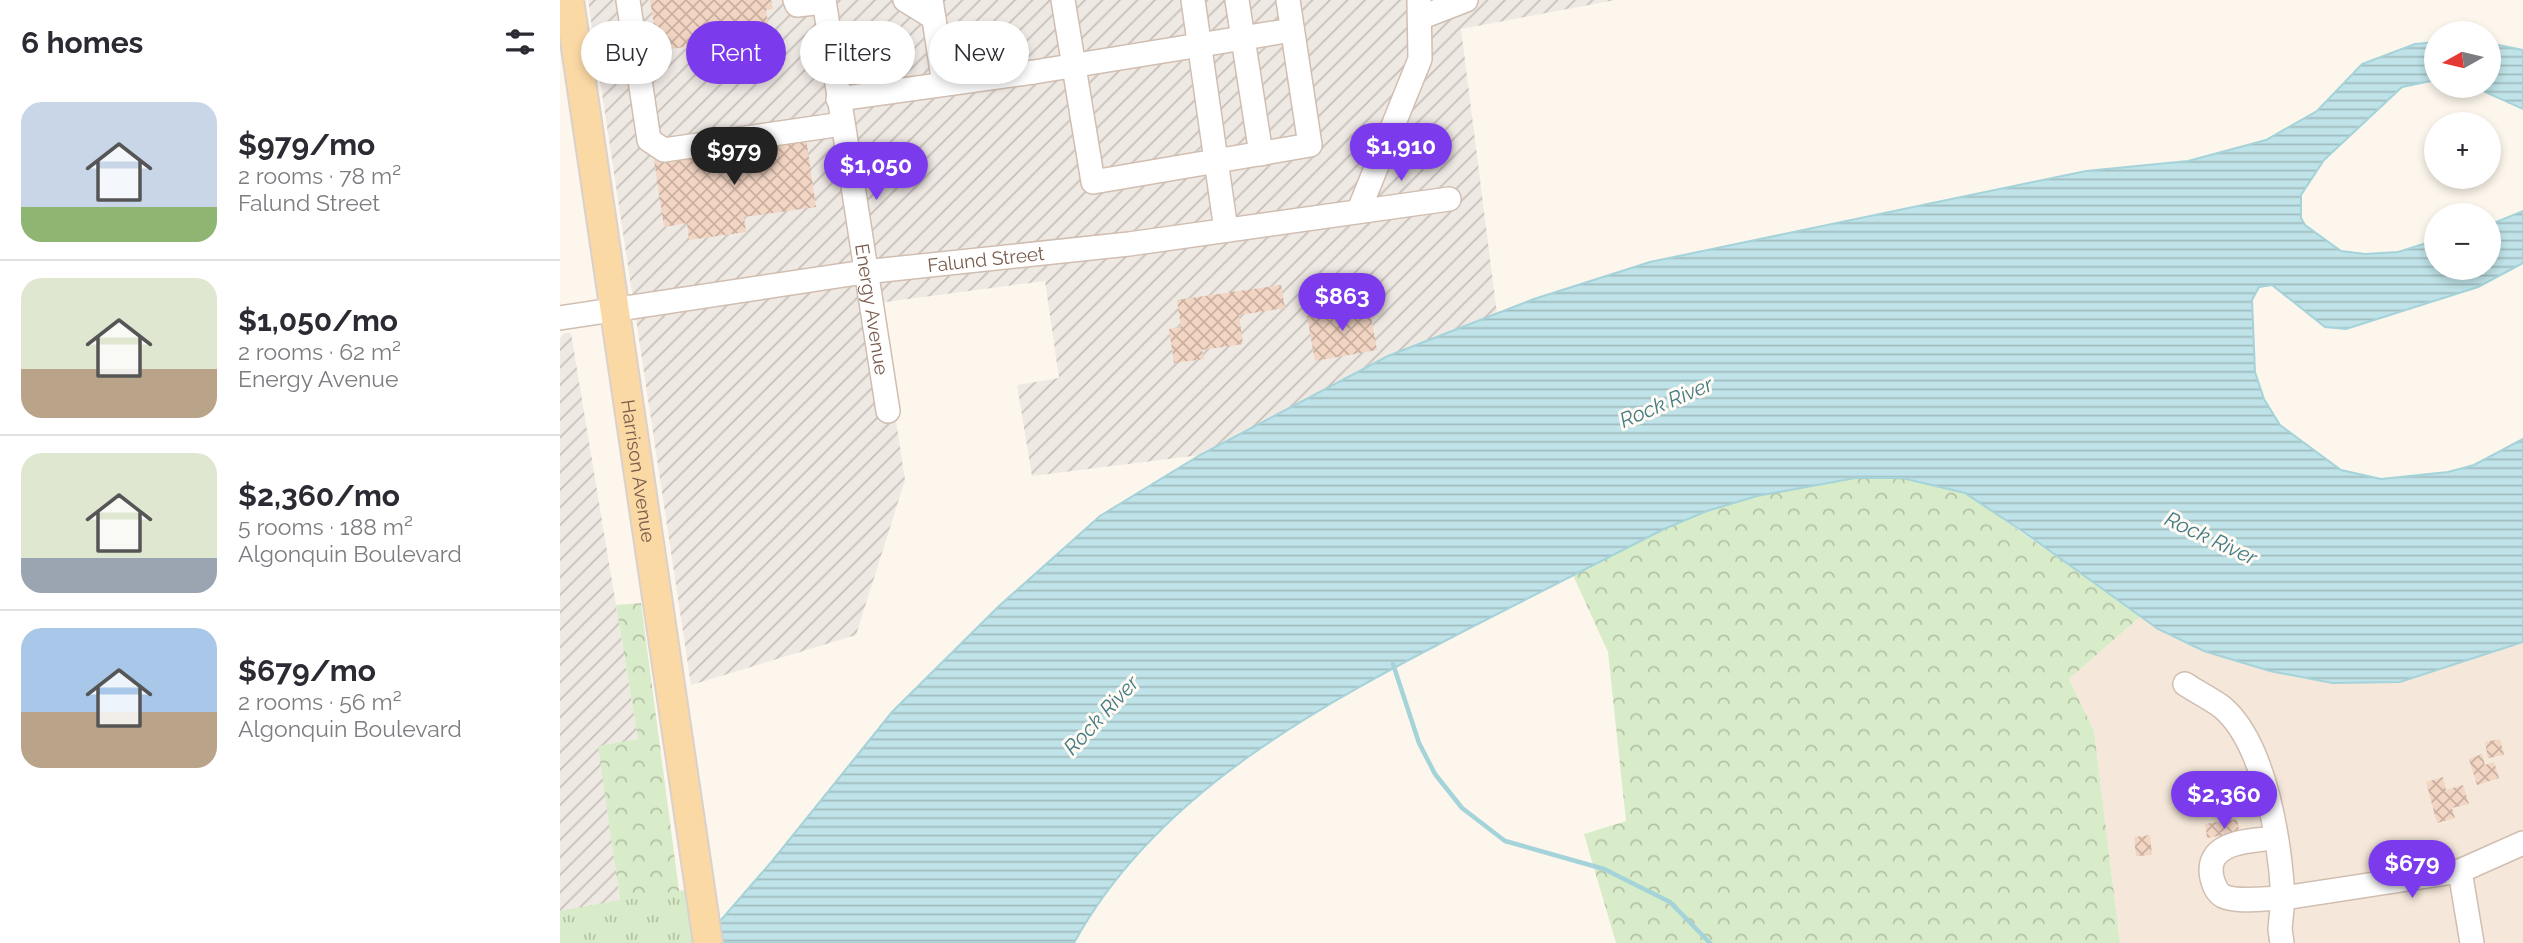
<!DOCTYPE html>
<meta charset="utf-8">
<style>
body{margin:0;font-family:Raleway,sans-serif;background:#f7f7f7;color:#2b2b33;height:100vh;display:flex;flex-direction:column;font-size:26px;white-space:nowrap}
*{box-sizing:border-box;margin:0}
p{font-size:23px;color:#7c7c81}
.icon{flex:none;width:38px;height:38px;fill:none;stroke:currentColor;stroke-width:2;stroke-linecap:round;stroke-linejoin:round}
.map{position:relative;flex:1;overflow:hidden}
.drawer{display:flex;flex-direction:column;background:#fff;width:560px}
.drawer>*{flex:none}
.guide{position:absolute;left:21px;top:21px;width:665px;height:63px;display:flex;gap:14px}
.needle{width:46px;rotate:262deg}
.tools{position:absolute;left:1864px;top:21px;display:grid;gap:14px}
.tools a{display:grid;place-items:center;width:77px;height:77px;border-radius:50%;background:#fff;box-shadow:0 4px 10px #0003;font-size:35px}
.price{position:absolute;translate:-50% -60px;padding:0 16px;border-radius:24px;background:#7c3aed;color:#fff;font-size:23px;line-height:46px;filter:drop-shadow(0 2px 4px #0008)}
.price::after{content:'';position:absolute;left:50%;top:42px;width:21px;height:16px;margin-left:-10px;background:inherit;clip-path:polygon(0 0,100% 0,50% 100%)}
.price.on{background:#222;color:#fff}
ul{padding:0;list-style:none}
li{display:flex;align-items:center;gap:21px;height:175px;padding:0 21px}
li+li{border-top:2px solid #e1e1e2}
li span{display:grid;place-items:center;flex:none;width:196px;height:140px;border-radius:21px;color:#555}
li>.icon{margin-inline-start:auto}
span .icon{width:84px;height:84px;fill:#fffc;stroke-width:1}
li b{font-size:30px}
h2{display:flex;justify-content:space-between;align-items:center;height:84px;padding:0 21px;font-size:30px}
.chip{padding:0 24px;border-radius:32px;background:#fff;box-shadow:0 4px 10px #0003;font-size:24px;line-height:63px}
.chip.on{background:#7c3aed;color:#fff}
main{display:flex;flex:1;min-height:0}
.map>svg:first-child{display:block}
</style>
<main>
<section class="drawer">
<h2>6 homes<svg class="icon" aria-label="filters" viewBox="0 0 24 24"><path d="M4 7h16M4 17h16"/><circle cx="9" cy="7" r="2"/><circle cx="15" cy="17" r="2"/></svg></h2>
<ul>
<li><span style="background:linear-gradient(#c9d6e8 75%,#8fb573 0)"><svg class="icon" aria-label="home" viewBox="0 0 24 24"><path d="M3 11l9-7 9 7M6 9v11h12V9"/></svg></span><div><b>$979/mo</b><p>2 rooms · 78 m²</p><p>Falund Street</p></div></li>
<li><span style="background:linear-gradient(#dfe7d0 65%,#b9a48a 0)"><svg class="icon" aria-label="home" viewBox="0 0 24 24"><path d="M3 11l9-7 9 7M6 9v11h12V9"/></svg></span><div><b>$1,050/mo</b><p>2 rooms · 62 m²</p><p>Energy Avenue</p></div></li>
<li><span style="background:linear-gradient(#dfe7d0 75%,#9aa5b1 0)"><svg class="icon" aria-label="home" viewBox="0 0 24 24"><path d="M3 11l9-7 9 7M6 9v11h12V9"/></svg></span><div><b>$2,360/mo</b><p>5 rooms · 188 m²</p><p>Algonquin Boulevard</p></div></li>
<li><span style="background:linear-gradient(#a9c7e8 60%,#b9a48a 0)"><svg class="icon" aria-label="home" viewBox="0 0 24 24"><path d="M3 11l9-7 9 7M6 9v11h12V9"/></svg></span><div><b>$679/mo</b><p>2 rooms · 56 m²</p><p>Algonquin Boulevard</p></div></li>
</ul>
</section>
<div class="map">
<svg width="1963" height="943" viewBox="0 0 1963 943">
<defs>
<pattern id="industrial-furrows" width="10" height="10" patternUnits="userSpaceOnUse" patternTransform="scale(1.75)"><rect width="10" height="10" fill="#efe9e4"/><path d="M-1 1l2-2M0 10L10 0M9 11l2-2" fill="none" stroke="#c7c0bb"/></pattern>
<pattern id="forest-crowns" width="20" height="18" patternUnits="userSpaceOnUse" patternTransform="scale(1.75)"><rect width="20" height="18" fill="#d8ecc9"/><path d="M2 6a3 3 0 1 1 6 0M12 15a3 3 0 1 1 6 0" fill="none" stroke="#b4c2a5"/></pattern>
<pattern id="park-tufts" width="24" height="20" patternUnits="userSpaceOnUse" patternTransform="scale(1.75)"><rect width="24" height="20" fill="#d8ecc9"/><path d="M3 7l-1-3M5 7V3M7 7l1-3M15 17l-1-3M17 17v-4M19 17l1-3" fill="none" stroke="#b4c2a5"/></pattern>
<pattern id="water-rules" width="6" height="5" patternUnits="userSpaceOnUse" patternTransform="scale(1.75)"><rect width="6" height="5" fill="#bfe3e8"/><path d="M0 2.5h6" fill="none" stroke="#a0bbbe"/></pattern>
<pattern id="building-cross-hatch" width="8" height="8" patternUnits="userSpaceOnUse" patternTransform="scale(1.75)"><rect width="8" height="8" fill="#f3d5c3"/><path d="M0 0l8 8M0 8l8-8" fill="none" stroke="#cab0a1"/></pattern>
</defs>
<rect width="100%" height="100%" fill="#fdf6ec"/>
<path fill="#f5e8da" d="M1581 616 1598 629 1840 682 1963 642V943H1560L1534 731 1509 679Z"/>
<path fill="url(#industrial-furrows)" d="M28 0H1055L901 29 937 314 828 356 640 455 472 476 457 385 499 378 485 281 318 303 345 480 296 635 131 685Z
M4 333H11L78 739 39 747 60 901 0 911V339Z"/>
<path fill="url(#forest-crowns)" d="M1295 478H1342L1405 493 1581 616 1509 679 1534 731 1560 943H1056L1024 834 1066 821 1048 652 1013 575C1057 553 1101 526 1148 510 1196 494 1246 487 1295 478Z
M81 603 126 943H0V911L60 900 38 746 78 739 56 605Z"/>
<path fill="url(#park-tufts)" d="M130 889 139 943H0V911Z"/>
<path fill="url(#water-rules)" stroke="#a5d3da" stroke-width="2" d="M1876 42V80L1842 87 1764 160 1741 195V218L1745 225 1781 251 1805 254 1838 252 1876 240V268H1928L1929 225 1963 211V263L1918 287 1786 329 1765 327 1712 285 1699 287 1692 300 1695 372 1704 399 1720 425 1781 470 1821 479 1888 472 1914 465 1963 439V642L1840 682 1772 683 1710 671 1644 651 1598 629 1465 533 1405 493 1342 478H1295L1197 496 1147 511 1104 529C1038 563 972 597 906 630 759 706 596 793 514 943H141L213 860 332 712 439 606 540 516 640 455 828 356 974 299 1090 262 1526 171 1628 161 1706 140 1757 111 1802 64 1855 44Z
M1929 43 1963 50V109L1912 86H1928Z"/>
<g fill="none" stroke-linecap="round" stroke-linejoin="round">
<path stroke="#a5d3da" stroke-width="4.5" d="M833 664 859 743 875 774 902 808 945 841 1044 869 1110 902 1150 943"/>
</g>
<path fill="url(#building-cross-hatch)" d="M90 0H211L213 9 206 10 210 34 98 51Z
M246 138 256 207 184 217 186 232 129 240 127 223 104 227 94 160Z
M721 285 725 308 679 315 683 344 642 350 644 359 614 363 609 329 621 327 617 300Z
M809 305 817 350 755 361 747 316Z
M1940 739 1944 755 1928 758 1925 742Z
M1922 754 1925 765 1934 762 1939 778 1917 785 1909 759Z
M1883 777 1886 790 1903 785 1909 804 1892 808 1895 818 1877 823 1866 782Z
M1677 819 1681 840 1659 843 1658 836 1647 838 1645 824Z
M1590 835 1592 855 1576 856 1574 837Z"/>
<g fill="none" stroke-linecap="round" stroke-linejoin="round">
<defs>
<g id="minor">
<path d="M68 0 89 140 104 150 282 124"/>
<path d="M235 0 237 5 264 2"/>
<path id="s1" d="M264 0 328 411"/>
<path d="M345 0 374 18"/>
<path d="M371 0 384 84"/>
<path d="M503 0 533 182 750 145 728 0"/>
<path d="M633 0 666 230"/>
<path d="M677 0 701 154"/>
<path d="M862 17 906 0"/>
<path d="M278 99 474 72 732 30"/>
<path d="M799 210 860 59 859 0"/>
<path id="s2" d="M0 318 304 272 569 244 889 199"/>
<path d="M1625 684C1637 692 1651 699 1662 707 1706 744 1720 844 1723 898L1900 871 1963 843"/>
<path d="M1715 838C1690 841 1644 841 1652 878 1654 885 1656 892 1663 896 1677 903 1707 898 1723 898L1720 929 1722 943"/>
<path d="M1900 871 1912 943"/>
</g>
<g id="major">
<path id="s3" d="M9 0 148 943"/>
</g>
</defs>
<use href="#minor" stroke="#d1beb0" stroke-width="26"/>
<use href="#major" stroke="#dad1cd" stroke-width="32"/>
<use href="#minor" stroke="#fff" stroke-width="23"/>
<use href="#major" stroke="#fbd9a5" stroke-width="28"/>
</g>
<g text-anchor="middle" dominant-baseline="central" stroke-width="6" stroke-linejoin="round" paint-order="stroke">
<g font-size="19" fill="#7a5c4d" stroke="#fffaf3">
<text stroke="none"><textPath href="#s2" startOffset="430">Falund Street</textPath></text>
<text stroke="none"><textPath href="#s1" startOffset="313">Energy Avenue</textPath></text>
<text stroke="none"><textPath href="#s3" startOffset="476">Harrison Avenue</textPath></text>
</g>
<g font-size="21" font-style="italic" fill="#437c86" stroke="#fffaf3">
<text transform="translate(1106 402) rotate(-23)">Rock River</text>
<text transform="translate(1651 538) rotate(25)">Rock River</text>
<text transform="translate(541 715) rotate(-47)">Rock River</text>
</g>
</g>
</svg>
<div class="tools">
<a><svg class="needle" viewBox="-14 -14 28 28"><path d="M0-13l5 13h-10z" fill="#e53935"/><path d="M0 13l5-13h-10z" fill="#7c7c81"/></svg></a>
<a>+</a>
<a>−</a>
</div>
<b class="price" style="left:841px;top:183px">$1,910</b>
<b class="price on" style="left:174px;top:187px">$979</b>
<b class="price" style="left:316px;top:202px">$1,050</b>
<b class="price" style="left:782px;top:333px">$863</b>
<b class="price" style="left:1664px;top:831px">$2,360</b>
<b class="price" style="left:1852px;top:900px">$679</b>
<div class="guide">
<a class="chip">Buy</a>
<a class="chip on">Rent</a>
<a class="chip">Filters</a>
<a class="chip">New</a>
</div>
</div>
</main>
